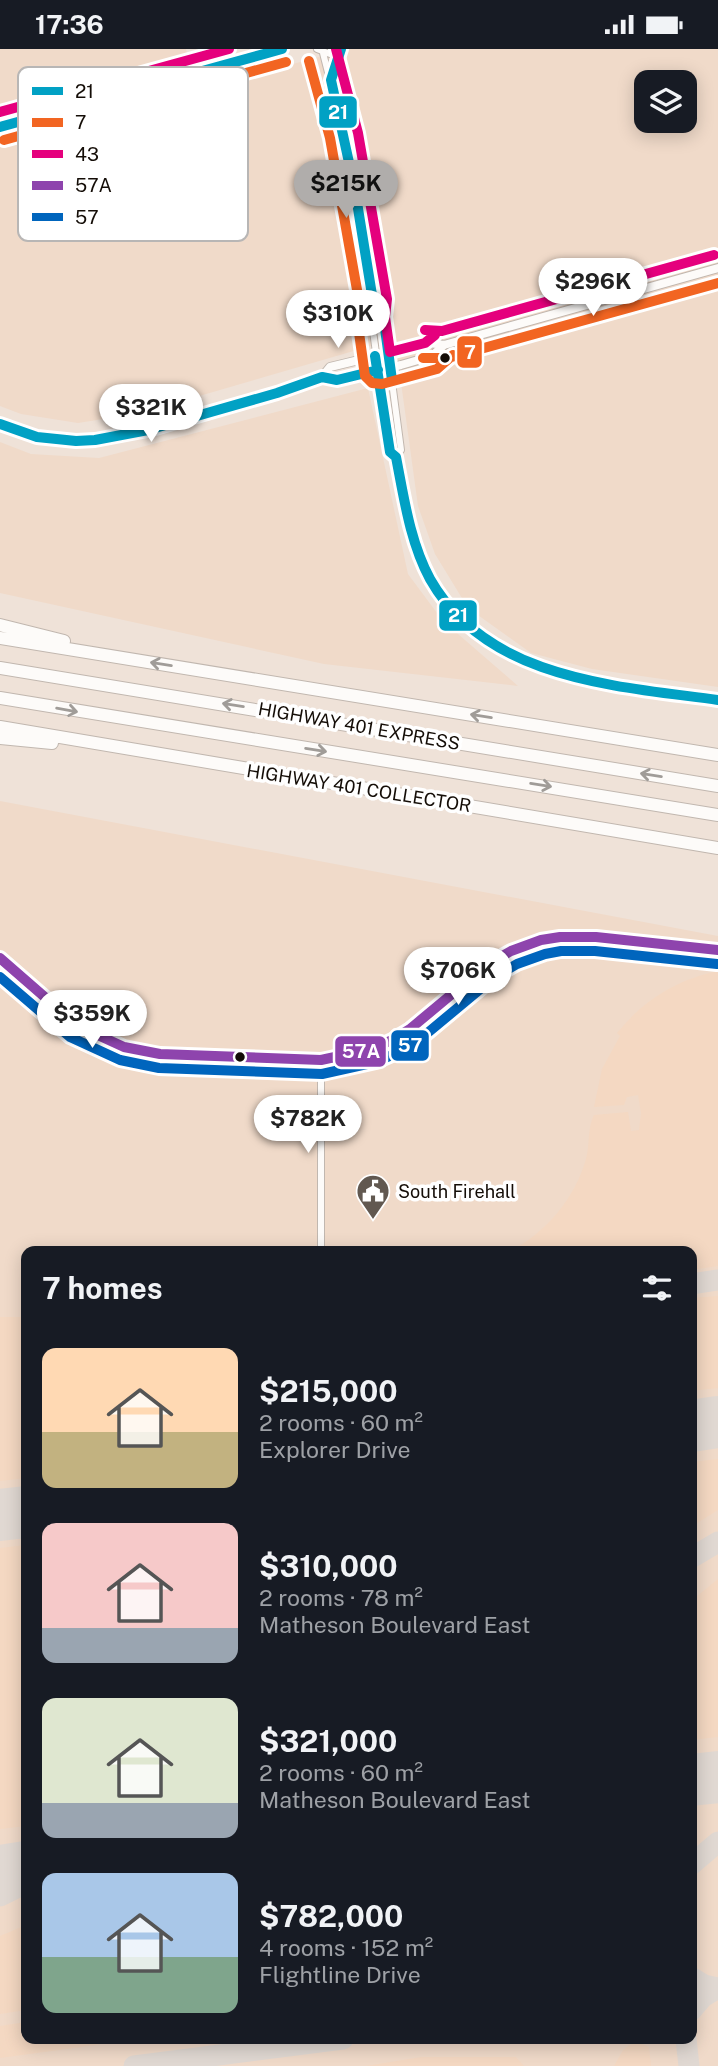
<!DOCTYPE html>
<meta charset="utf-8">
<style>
body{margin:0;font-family:"Public Sans",sans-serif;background:#242831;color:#f1f3f6;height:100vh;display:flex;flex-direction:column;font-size:26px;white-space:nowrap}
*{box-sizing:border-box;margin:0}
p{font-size:23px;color:#9ea1a6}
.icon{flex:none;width:38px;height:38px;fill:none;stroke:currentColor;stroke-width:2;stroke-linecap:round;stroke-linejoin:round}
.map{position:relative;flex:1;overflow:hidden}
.side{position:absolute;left:21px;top:1197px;width:676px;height:798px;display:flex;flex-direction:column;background:#171b24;border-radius:14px;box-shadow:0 4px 18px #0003}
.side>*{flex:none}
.buttons{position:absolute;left:634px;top:21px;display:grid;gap:14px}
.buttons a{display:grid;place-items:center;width:63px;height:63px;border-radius:14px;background:#171b24;box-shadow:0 4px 18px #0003;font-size:35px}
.price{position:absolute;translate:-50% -60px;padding:0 16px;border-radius:24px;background:#fff;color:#222;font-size:23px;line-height:46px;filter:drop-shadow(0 2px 4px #0008)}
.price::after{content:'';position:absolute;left:50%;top:42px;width:21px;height:16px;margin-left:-10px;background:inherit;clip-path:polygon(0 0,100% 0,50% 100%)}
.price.current{background:#b0adab;color:#111}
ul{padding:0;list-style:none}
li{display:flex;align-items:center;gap:21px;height:175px;padding:0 21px}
li span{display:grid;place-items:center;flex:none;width:196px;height:140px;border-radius:14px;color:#555}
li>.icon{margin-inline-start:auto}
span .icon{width:84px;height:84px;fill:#fffc;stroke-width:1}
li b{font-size:30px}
h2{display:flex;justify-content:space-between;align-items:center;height:84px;padding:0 21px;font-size:30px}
.status{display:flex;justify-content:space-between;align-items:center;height:49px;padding:0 35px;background:#171b24;direction:ltr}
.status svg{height:19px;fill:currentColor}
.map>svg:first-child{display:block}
</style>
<div class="status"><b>17:36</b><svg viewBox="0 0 49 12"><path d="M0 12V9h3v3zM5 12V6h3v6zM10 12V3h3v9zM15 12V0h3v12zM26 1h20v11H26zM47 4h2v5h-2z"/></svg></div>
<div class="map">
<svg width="718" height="2017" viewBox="0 0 718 2017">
<rect width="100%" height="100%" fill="#efe2d8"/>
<path fill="#f0dac9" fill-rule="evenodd" d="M0 0H186L189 12 0 60Z
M349 0H718V638L592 620 531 604 468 559 435 505 418 457 395 290 141 364 78 374 21 365 0 357V93ZM646 33H684V72H646Z
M368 339 408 525 443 572 518 637 324 615 0 544V393L31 405 99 409Z
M0 752 718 887V2017H0ZM26 1202H691V1990H26Z"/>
<path fill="#f4d8c2" d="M718 922V1217L691 1221V1202H510C546 1184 575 1149 586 1110 590 1096 587 1080 594 1066L628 1063 631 1082 639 1081 641 1064 638 1046 627 1048 624 1056 594 1058 602 1020 620 987 617 984C644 951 676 931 718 922Z
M718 1247V1339L691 1342V1249Z
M0 1268H26V1429L0 1432Z
M718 1410V1461L691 1478V1413Z
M26 1496V1777L0 1780V1499Z
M718 1530V1688L691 1691V1552Z
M26 1876V1961L0 1965V1887Z
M26 1973V1990H121L96 1996 0 2009V1977Z
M635 1992 649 1998 651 2017H614L623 2001Z
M421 2008H516L524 2017H366Z"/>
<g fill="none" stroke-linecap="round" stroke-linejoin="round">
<path stroke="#e0d8d2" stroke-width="21" d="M691 1235 718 1231
M710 1374 718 1375
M691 1509 718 1493
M691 1735 718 1734
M691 1816 718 1793
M0 1847 26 1834
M691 1928 704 1936 718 1939 703 1948 691 1962
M686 1990 689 2017
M134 2017 343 1990"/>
<path stroke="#e0d8d2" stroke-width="52" d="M691 1377 718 1373
M0 1466 26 1463
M691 1731 718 1728
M0 1822 26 1818"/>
<defs>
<path id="minor" d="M317 0 330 5 339 1
M323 4 344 86 373 252 371 268 390 403 396 408C405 454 412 506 439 544 502 634 620 636 718 651
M332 29 341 0
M0 78 282 0
M373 252 383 265 401 401 396 408
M321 1202V1011"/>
<path id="tertiary" d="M322 328 330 318 429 294 444 296 718 219
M0 375 37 388 76 392 95 391 148 381 277 344 322 328 337 331 401 316 432 307 444 296
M0 909 78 977 124 998 160 1005 321 1011 372 1000 392 991 410 980 488 915 511 902 541 891 560 888H596L718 901"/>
<path id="motorway" d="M0 576 64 592
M0 589 718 706
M0 619 718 737
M0 649 718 766
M0 678 718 799
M0 689 52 694"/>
</defs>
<use href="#minor" stroke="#c1b7af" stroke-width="8"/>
<use href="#tertiary" stroke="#c1b7af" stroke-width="10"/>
<use href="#motorway" stroke="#c1b7af" stroke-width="14"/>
<use href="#minor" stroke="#fdfbf9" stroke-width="6"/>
<use href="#tertiary" stroke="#fdfbf9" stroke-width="8"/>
<use href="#motorway" stroke="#fdfbf9" stroke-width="12"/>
<defs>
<path id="bus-1" d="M341 0 331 31 355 141 373 252 383 265 392 331
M0 78 282 0
M375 307 390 403 396 408C404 449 410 493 430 530 487 631 617 637 718 651
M0 375 37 388 76 392 95 391 148 381 277 344 322 328 337 331 378 321"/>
<path id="bus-2" d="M309 12 330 89 359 252 357 269 365 327 372 334 382 335 437 320 453 306
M4 91 286 13
M423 309H448L718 234"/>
<path id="bus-3" d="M336 0 358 84 387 250 385 268 390 303 425 294 435 286
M0 63 229 0
M425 281 442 282 714 206"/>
<path id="bus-4" d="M0 909 78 977 124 998 160 1005 321 1011 372 1000 392 991 410 980 488 915 511 902 541 891 560 888H596L718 901"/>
<path id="bus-5" d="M0 928 70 988 120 1011 159 1019 322 1025 376 1013 399 1003 419 991 496 927 517 915 545 905 561 902H595L717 915"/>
</defs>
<use href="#bus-1" stroke="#fff" stroke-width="16"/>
<use href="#bus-2" stroke="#fff" stroke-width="16"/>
<use href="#bus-3" stroke="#fff" stroke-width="16"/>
<use href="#bus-4" stroke="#fff" stroke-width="16"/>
<use href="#bus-5" stroke="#fff" stroke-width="16"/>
<use href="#bus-1" stroke="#01a1c4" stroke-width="10"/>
<use href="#bus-2" stroke="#f26522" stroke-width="10"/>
<use href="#bus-3" stroke="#e5007d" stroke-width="10"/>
<use href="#bus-4" stroke="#8e44ad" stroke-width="10"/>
<use href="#bus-5" stroke="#0065bd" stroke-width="10"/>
</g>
<defs><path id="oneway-shaft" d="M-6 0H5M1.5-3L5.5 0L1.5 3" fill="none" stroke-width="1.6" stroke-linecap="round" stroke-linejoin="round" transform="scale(1.75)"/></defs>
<g stroke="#a09c98">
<use href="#oneway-shaft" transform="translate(161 615) rotate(-171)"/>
<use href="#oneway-shaft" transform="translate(233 656) rotate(-171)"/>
<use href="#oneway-shaft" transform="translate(67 661) rotate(10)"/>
<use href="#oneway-shaft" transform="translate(481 667) rotate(-171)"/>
<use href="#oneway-shaft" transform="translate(316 701) rotate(9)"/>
<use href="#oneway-shaft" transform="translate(651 726) rotate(-171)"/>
<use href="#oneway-shaft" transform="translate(541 736) rotate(9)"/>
</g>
<defs>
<symbol id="civic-pin" viewBox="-11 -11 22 30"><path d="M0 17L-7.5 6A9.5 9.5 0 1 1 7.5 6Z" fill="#615850" stroke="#fff"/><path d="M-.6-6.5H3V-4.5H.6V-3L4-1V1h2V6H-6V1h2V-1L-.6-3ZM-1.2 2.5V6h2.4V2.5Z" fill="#fff"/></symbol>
</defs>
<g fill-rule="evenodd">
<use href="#civic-pin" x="354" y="1123" width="38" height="52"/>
</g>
<g fill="#140d07" stroke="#fff" stroke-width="2.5">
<circle cx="445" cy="309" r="6"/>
<circle cx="240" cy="1008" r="6"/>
</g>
<g text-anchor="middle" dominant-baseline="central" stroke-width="7" stroke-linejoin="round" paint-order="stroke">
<g font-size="18" fill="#140d07" stroke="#fff">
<text transform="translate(359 677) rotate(10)">HIGHWAY 401 EXPRESS</text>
<text transform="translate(359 739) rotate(9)">HIGHWAY 401 COLLECTOR</text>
</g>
<g font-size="18" fill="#140d07" stroke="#fff" text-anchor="start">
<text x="398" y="1142">South Firehall</text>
</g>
</g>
<rect x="18" y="18" width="230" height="174" rx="10" fill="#fff" stroke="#b8b6b5" stroke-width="2"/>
<rect x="32" y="38" width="31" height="8" fill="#01a1c4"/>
<rect x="32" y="69" width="31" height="9" fill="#f26522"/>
<rect x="32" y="101" width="31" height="8" fill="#e5007d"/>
<rect x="32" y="132" width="31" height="9" fill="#8e44ad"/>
<rect x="32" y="164" width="31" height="8" fill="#0065bd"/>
<g font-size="19" fill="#140d07">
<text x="75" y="49">21</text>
<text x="75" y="80">7</text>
<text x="75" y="112">43</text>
<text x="75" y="143">57A</text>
<text x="75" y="175">57</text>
</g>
<g stroke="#fff" stroke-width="2.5">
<rect x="318" y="46" width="40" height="34" rx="7" fill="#01a1c4"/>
<rect x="456" y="286" width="27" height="34" rx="7" fill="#f26522"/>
<rect x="438" y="550" width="40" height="33" rx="7" fill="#01a1c4"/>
<rect x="390" y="980" width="40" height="33" rx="7" fill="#0065bd"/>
<rect x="334" y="986" width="53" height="33" rx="7" fill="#8e44ad"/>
</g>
<g font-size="19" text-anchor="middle" font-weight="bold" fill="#fff">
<text x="338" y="70">21</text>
<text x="470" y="310">7</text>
<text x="458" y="573">21</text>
<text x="410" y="1003">57</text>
<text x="361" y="1009">57A</text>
</g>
</svg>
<div class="buttons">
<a><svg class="icon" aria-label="layers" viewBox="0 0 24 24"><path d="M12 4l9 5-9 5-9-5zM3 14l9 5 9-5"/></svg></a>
</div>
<b class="price current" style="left:346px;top:171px">$215K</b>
<b class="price" style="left:593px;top:269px">$296K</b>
<b class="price" style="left:338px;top:301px">$310K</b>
<b class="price" style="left:151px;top:395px">$321K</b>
<b class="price" style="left:458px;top:958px">$706K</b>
<b class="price" style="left:92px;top:1001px">$359K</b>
<b class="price" style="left:308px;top:1106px">$782K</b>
<section class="side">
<h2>7 homes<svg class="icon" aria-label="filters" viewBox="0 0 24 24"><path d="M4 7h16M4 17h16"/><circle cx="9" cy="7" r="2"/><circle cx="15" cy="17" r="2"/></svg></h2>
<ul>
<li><span style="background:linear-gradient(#ffd9b3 60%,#c2b280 0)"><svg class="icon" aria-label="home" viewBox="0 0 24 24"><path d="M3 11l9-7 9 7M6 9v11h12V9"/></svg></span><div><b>$215,000</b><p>2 rooms · 60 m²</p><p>Explorer Drive</p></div></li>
<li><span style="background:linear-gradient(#f6c9c9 75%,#9aa5b1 0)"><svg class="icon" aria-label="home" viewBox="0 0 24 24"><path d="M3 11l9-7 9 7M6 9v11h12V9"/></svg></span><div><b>$310,000</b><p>2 rooms · 78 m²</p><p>Matheson Boulevard East</p></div></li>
<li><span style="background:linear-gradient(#dfe7d0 75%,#9aa5b1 0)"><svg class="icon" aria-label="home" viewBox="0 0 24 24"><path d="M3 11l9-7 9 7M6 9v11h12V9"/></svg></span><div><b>$321,000</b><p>2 rooms · 60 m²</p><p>Matheson Boulevard East</p></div></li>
<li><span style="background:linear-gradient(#a9c7e8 60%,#7fa58c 0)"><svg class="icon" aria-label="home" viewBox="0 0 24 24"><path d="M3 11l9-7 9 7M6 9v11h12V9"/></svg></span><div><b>$782,000</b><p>4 rooms · 152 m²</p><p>Flightline Drive</p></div></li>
</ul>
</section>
</div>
